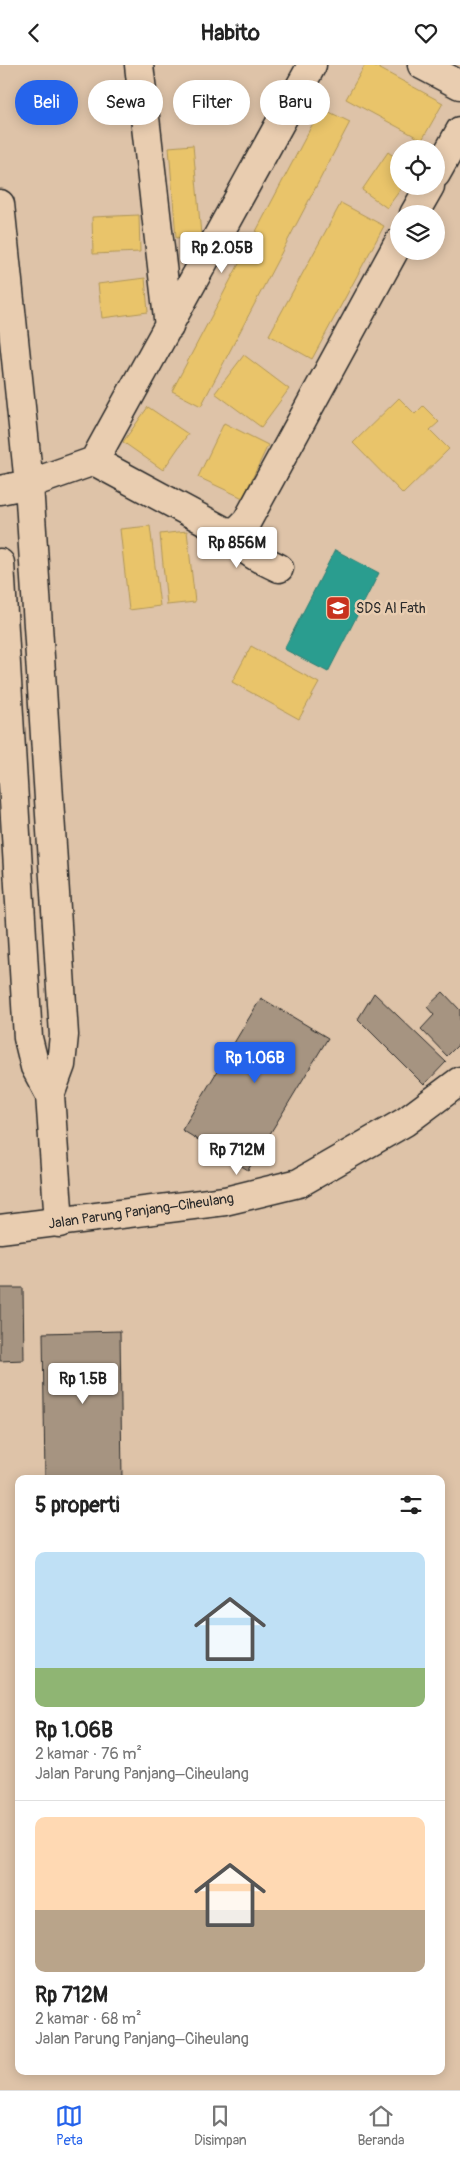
<!DOCTYPE html>
<html lang="id">
<meta charset="utf-8">
<style>
body{margin:0;font-family:Pangolin,sans-serif;background:#f6f6f6;color:#222;height:100vh;display:flex;flex-direction:column;font-size:19px;white-space:nowrap}
*{box-sizing:border-box;margin:0}
p{font-size:16px;color:#767676}
.icon{flex:none;width:28px;height:28px;fill:none;stroke:currentColor;stroke-width:2;stroke-linecap:round;stroke-linejoin:round}
.map{position:relative;flex:1;overflow:hidden}
.side{position:absolute;left:15px;top:1410px;width:430px;height:600px;display:flex;flex-direction:column;background:#fff;border-radius:10px;box-shadow:0 2px 12px #0003}
.side>*{flex:none}
.hud{position:absolute;left:15px;top:15px;width:430px;height:45px;display:flex;gap:10px}
.buttons{position:absolute;left:390px;top:75px;display:grid;gap:10px}
.buttons a{display:grid;place-items:center;width:55px;height:55px;border-radius:50%;background:#fff;box-shadow:0 2px 12px #0003;font-size:25px}
.price{position:absolute;translate:-50% -42px;padding:0 11px;border-radius:5px;background:#fff;color:#222;font-size:16px;line-height:32px;filter:drop-shadow(0 1px 2px #0008)}
.price::after{content:'';position:absolute;left:50%;top:30px;width:15px;height:11px;margin-left:-8px;background:inherit;clip-path:polygon(0 0,100% 0,50% 100%)}
.price.selected{background:#2563eb;color:#fff}
ul{padding:0;list-style:none}
li{display:grid;align-content:center;gap:10px;height:265px;padding:0 20px}
li+li{border-top:1px solid #e0e0e0}
li span{display:grid;place-items:center;height:155px;border-radius:10px;color:#555}
li>.icon{margin-inline-start:auto}
span .icon{width:90px;height:90px;fill:#fffc;stroke-width:1}
li b{font-size:21px}
h2{display:flex;justify-content:space-between;align-items:center;height:60px;padding:0 20px;font-size:21px}
.tag{padding:0 18px;border-radius:22px;background:#fff;box-shadow:0 2px 12px #0003;font-size:18px;line-height:45px}
.tag.selected{background:#2563eb;color:#fff}
header{display:flex;justify-content:space-between;align-items:center;height:65px;padding:0 20px;background:#fff;font-size:22px;font-weight:700}
.dock{display:flex;justify-content:space-around;align-items:center;height:70px;border-top:1px solid #e0e0e0;background:#fff;font-size:14px;color:#767676}
.dock a{display:grid;justify-items:center;gap:2px}
.dock .selected{color:#2563eb}
.map>svg:first-child{display:block}
</style>
<header><svg class="icon" aria-label="back" viewBox="0 0 24 24"><path d="M15 5l-7 7 7 7"/></svg>Habito<svg class="icon" aria-label="heart" viewBox="0 0 24 24"><path d="M12 20l-8-8c-3-5 5-10 8-4 3-6 11-1 8 4z"/></svg></header>
<div class="map">
<svg width="460" height="2025" viewBox="0 0 460 2025">
<rect width="100%" height="100%" fill="#dec3a8"/>
<filter id="ink" filterUnits="userSpaceOnUse"><feTurbulence type="fractalNoise" baseFrequency=".02" numOctaves="2"/><feDisplacementMap in="SourceGraphic" scale="10" xChannelSelector="R" yChannelSelector="G"/><feConvolveMatrix kernelMatrix="1 2 1 2 8 2 1 2 1" color-interpolation-filters="sRGB"/></filter>
<g filter="url(#ink)">
<path fill="#e9c46a" stroke="#b09657" d="M365 0H373L443 38 422 75 346 34Z
M321 43 350 57 201 341 172 326Z
M193 80 201 170 176 173 169 82Z
M388 87 399 95V121H403L387 143 362 125Z
M341 138 384 161 312 294 269 270Z
M139 150 140 187 93 189 92 152Z
M145 213 148 247 102 253 98 219Z
M244 290 289 324 261 362 215 328Z
M399 333 415 349 423 341 439 357 430 365 449 384 403 429 353 378Z
M148 342 188 369 163 405 123 377Z
M224 358 268 380 243 433 198 412Z
M150 461 160 541 129 545 120 464Z
M187 466 195 537 167 540 160 469Z
M251 581 319 618 299 654 232 617Z"/>
<path fill="#2a9d8f" stroke="#2a7b71" d="M335 485 379 508 328 607 284 584Z"/>
<path fill="#a69481" stroke="#2b2b2b" d="M443 927 460 945V978L447 991 421 964 434 950 427 942Z
M374 928 446 997 424 1020 358 954Z
M261 933 328 973 248 1105 182 1065Z
M0 1223H23L24 1295 0 1296Z
M120 1266 122 1414H45L43 1268Z"/>
<g fill="none" stroke-linecap="round" stroke-linejoin="round">
<defs>
<path id="street" d="M139 0 169 262
M422 0 460 20
M436 109 460 66
M0 139 29 419 64 970 61 1000 50 1030
M414 149 430 121
M94 396 312 0
M0 425 29 419 94 396 224 466 236 467 247 456 399 177
M236 467C242 488 261 494 279 503
M0 498 28 973 35 1002 50 1030 59 1158"/>
<path id="secondary" d="M0 1164 225 1136 299 1118 405 1057 460 1016"/>
</defs>
<use href="#street" stroke="#2b2b2b" stroke-width="31"/>
<use href="#secondary" stroke="#2b2b2b" stroke-width="31"/>
<use href="#street" stroke="#e9cdb0" stroke-width="28"/>
<use href="#secondary" stroke="#e9cdb0" stroke-width="28"/>
</g>
</g>
<defs>
<symbol id="school-square" viewBox="-11 -11 22 22"><rect x="-9" y="-9" width="18" height="18" rx="4" fill="#c8321e" stroke="#e9cdb0"/><path d="M0-5L7-2L0 1L-7-2ZM-4 1L0 2.5L4 1V4Q0 6-4 4Z" fill="#fff"/></symbol>
</defs>
<g fill-rule="evenodd">
<use href="#school-square" x="324" y="529" width="28" height="28"/>
</g>
<g text-anchor="middle" dominant-baseline="central" stroke-width="5" stroke-linejoin="round" paint-order="stroke">
<g font-size="14" fill="#2b2b2b" stroke="#e9cdb0" text-anchor="start">
<text x="356" y="543">SDS Al Fath</text>
</g>
<g font-size="14" fill="#2b2b2b" stroke="#e9cdb0">
<text transform="translate(141 1146) rotate(-8)">Jalan Parung Panjang–Ciheulang</text>
</g>
</g>
</svg>
<div class="buttons">
<a><svg class="icon" aria-label="locate" viewBox="0 0 24 24"><circle cx="12" cy="12" r="6"/><path d="M12 2v4M12 18v4M2 12h4M18 12h4"/></svg></a>
<a><svg class="icon" aria-label="layers" viewBox="0 0 24 24"><path d="M12 4l9 5-9 5-9-5zM3 14l9 5 9-5"/></svg></a>
</div>
<b class="price" style="left:222px;top:209px">Rp 2.05B</b>
<b class="price" style="left:237px;top:504px">Rp 856M</b>
<b class="price selected" style="left:255px;top:1019px">Rp 1.06B</b>
<b class="price" style="left:237px;top:1111px">Rp 712M</b>
<b class="price" style="left:83px;top:1340px">Rp 1.5B</b>
<div class="hud">
<a class="tag selected">Beli</a>
<a class="tag">Sewa</a>
<a class="tag">Filter</a>
<a class="tag">Baru</a>
</div>
<section class="side">
<h2>5 properti<svg class="icon" aria-label="filters" viewBox="0 0 24 24"><path d="M4 7h16M4 17h16"/><circle cx="9" cy="7" r="2"/><circle cx="15" cy="17" r="2"/></svg></h2>
<ul>
<li><span style="background:linear-gradient(#bfe0f5 75%,#8fb573 0)"><svg class="icon" aria-label="home" viewBox="0 0 24 24"><path d="M3 11l9-7 9 7M6 9v11h12V9"/></svg></span><div><b>Rp 1.06B</b><p>2 kamar · 76 m²</p><p>Jalan Parung Panjang–Ciheulang</p></div></li>
<li><span style="background:linear-gradient(#ffd9b3 60%,#b9a48a 0)"><svg class="icon" aria-label="home" viewBox="0 0 24 24"><path d="M3 11l9-7 9 7M6 9v11h12V9"/></svg></span><div><b>Rp 712M</b><p>2 kamar · 68 m²</p><p>Jalan Parung Panjang–Ciheulang</p></div></li>
</ul>
</section>
</div>
<nav class="dock">
<a class="selected"><svg class="icon" aria-label="map" viewBox="0 0 24 24"><path d="M3 6l6-2 6 2 6-2v14l-6 2-6-2-6 2zM9 4v14M15 6v14"/></svg>Peta</a>
<a><svg class="icon" aria-label="saved" viewBox="0 0 24 24"><path d="M7 4h10v16l-5-4-5 4z"/></svg>Disimpan</a>
<a><svg class="icon" aria-label="home" viewBox="0 0 24 24"><path d="M3 11l9-7 9 7M6 9v11h12V9"/></svg>Beranda</a>
</nav>
